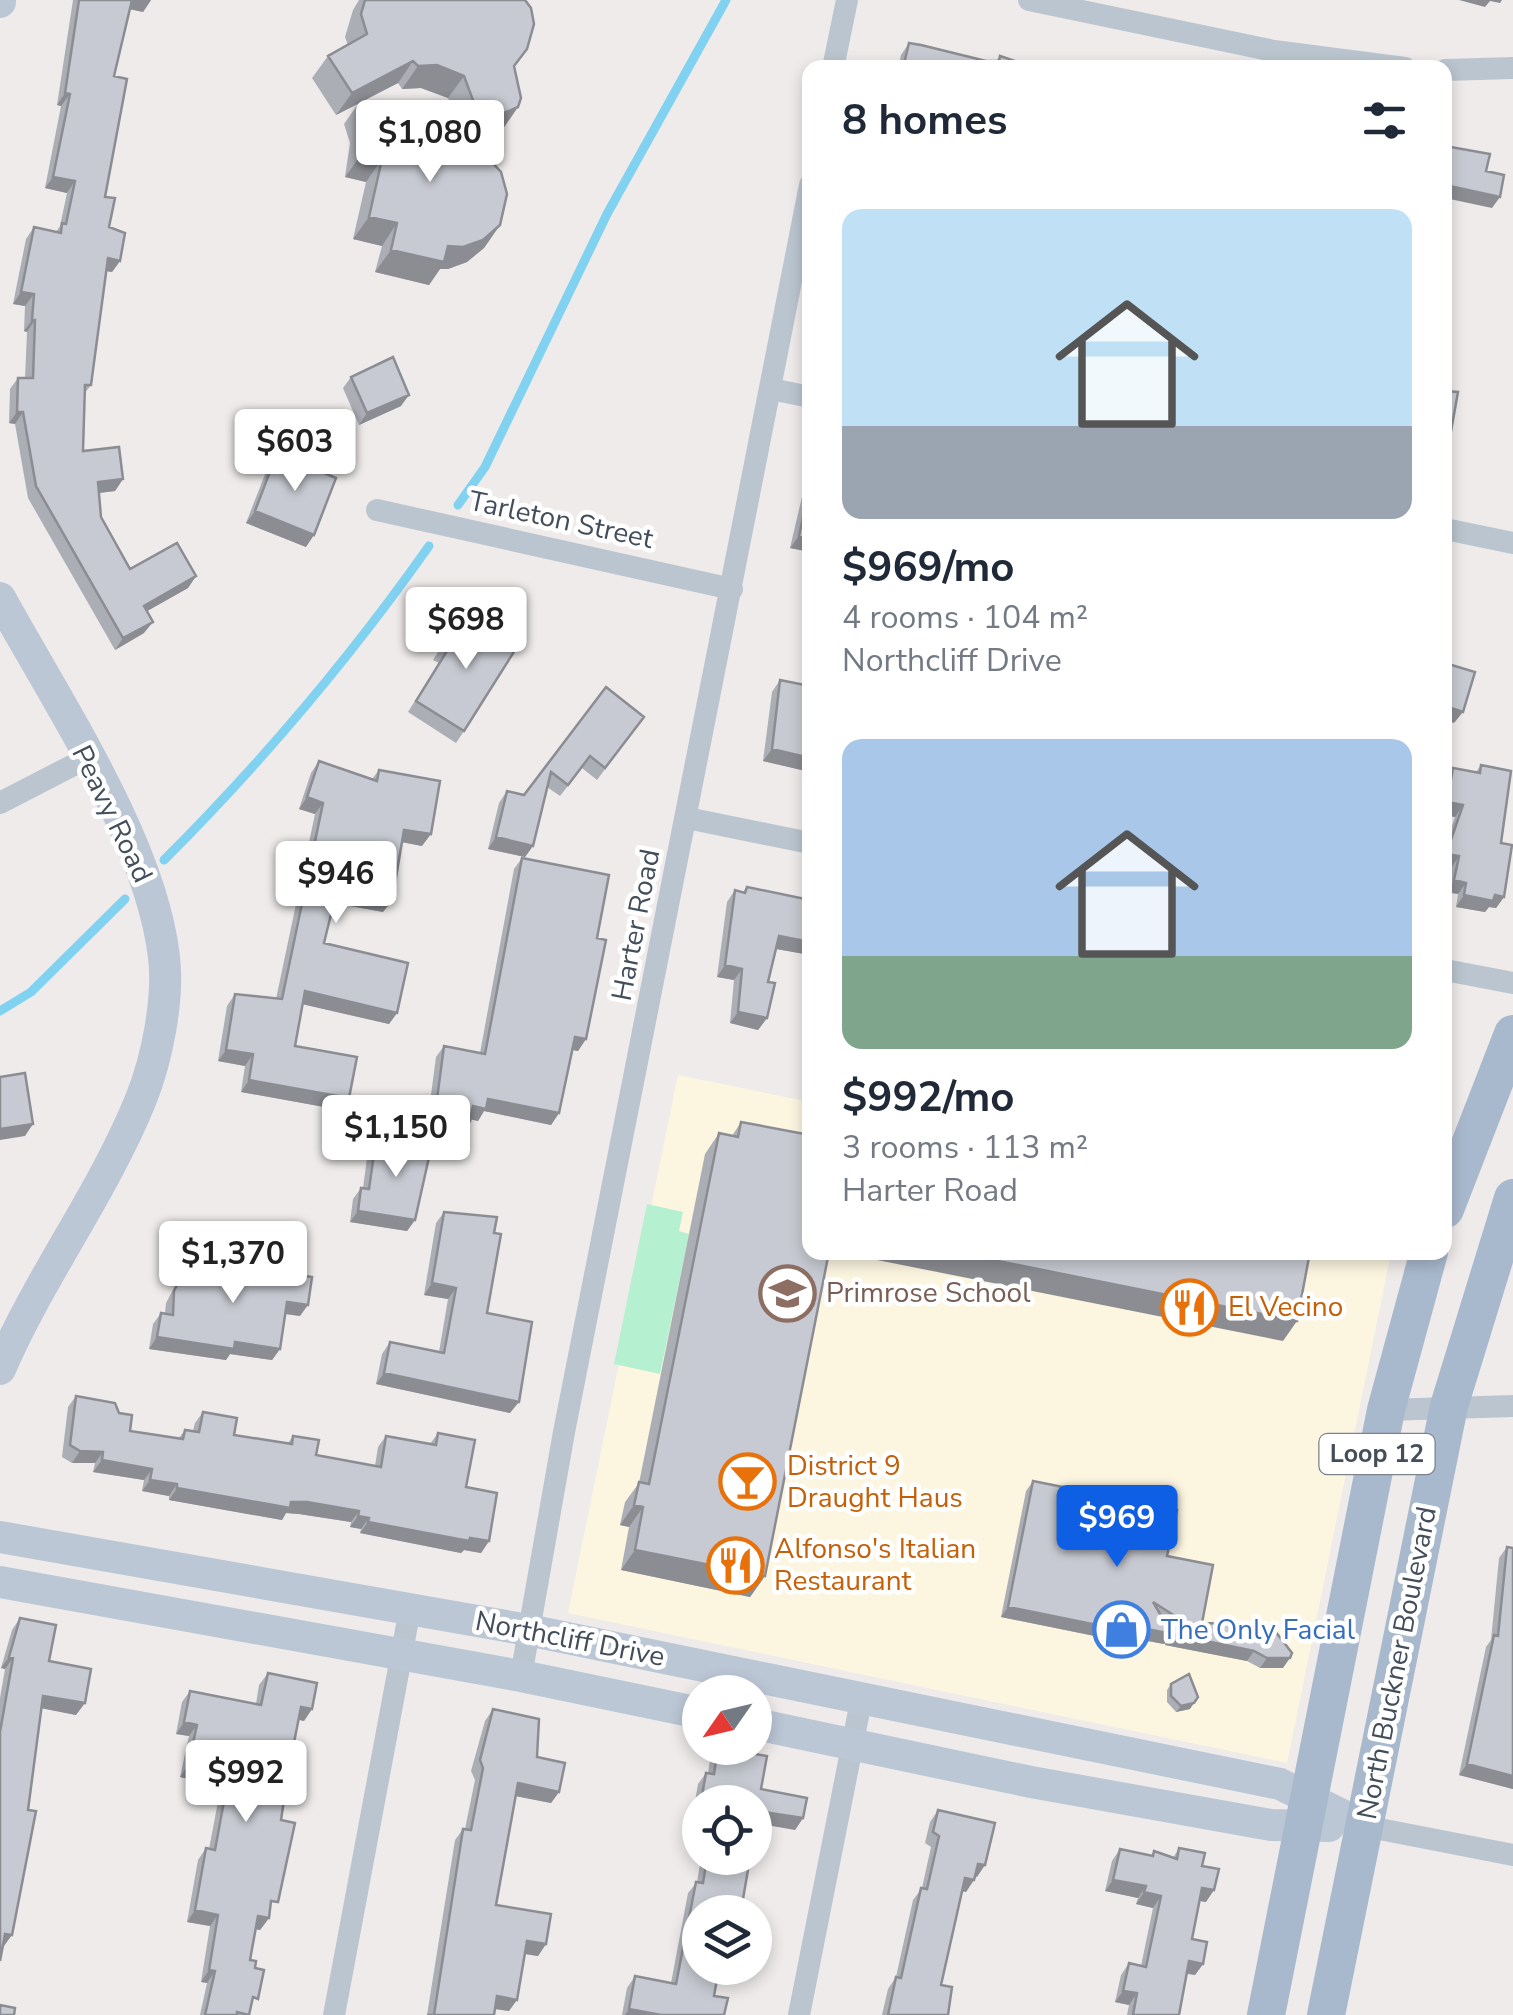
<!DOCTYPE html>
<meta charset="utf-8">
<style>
body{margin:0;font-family:"Nunito Sans",sans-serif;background:#f6f6f7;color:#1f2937;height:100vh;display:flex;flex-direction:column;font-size:38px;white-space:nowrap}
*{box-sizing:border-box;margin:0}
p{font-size:32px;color:#747a83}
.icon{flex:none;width:55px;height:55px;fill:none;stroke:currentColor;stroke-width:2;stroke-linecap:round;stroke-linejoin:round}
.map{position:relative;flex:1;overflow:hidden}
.details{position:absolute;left:802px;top:60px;width:650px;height:1200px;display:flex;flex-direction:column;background:#fff;border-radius:20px;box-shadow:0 5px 15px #0003}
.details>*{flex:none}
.needle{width:65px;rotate:236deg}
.fabs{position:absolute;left:682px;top:1675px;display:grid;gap:20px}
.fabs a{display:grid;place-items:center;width:90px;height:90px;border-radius:50%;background:#fff;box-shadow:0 5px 15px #0003;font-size:50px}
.price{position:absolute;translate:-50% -85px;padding:0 22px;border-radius:10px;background:#fff;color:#222;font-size:32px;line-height:65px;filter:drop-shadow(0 2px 5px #0008)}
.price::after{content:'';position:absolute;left:50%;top:60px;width:30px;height:22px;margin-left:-15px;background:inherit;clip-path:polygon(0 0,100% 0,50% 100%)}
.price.current{background:#0f5fe5;color:#fff}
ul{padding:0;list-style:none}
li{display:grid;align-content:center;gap:20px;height:530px;padding:0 40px}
li span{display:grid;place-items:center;height:310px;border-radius:20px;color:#555}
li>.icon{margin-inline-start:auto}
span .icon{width:180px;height:180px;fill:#fffc;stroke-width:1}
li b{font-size:42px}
h2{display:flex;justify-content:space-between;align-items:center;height:120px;padding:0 40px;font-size:42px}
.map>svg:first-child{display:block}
</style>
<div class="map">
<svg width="1513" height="2015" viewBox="0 0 1513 2015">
<rect width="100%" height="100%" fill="#efebeb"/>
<path fill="#fcf6e1" d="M678 1075 810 1102V1252L1391 1253 1287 1763 568 1613Z"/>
<path fill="#b5f0d0" d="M647 1204 683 1212 679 1231 689 1234 660 1374 614 1364Z"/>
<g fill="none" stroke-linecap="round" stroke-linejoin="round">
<path stroke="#80d2f0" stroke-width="9" d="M458 505 485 467 607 214 726 0
M164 860C262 762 350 658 429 546
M0 1011 31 992 125 899"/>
<path stroke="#bbc5cf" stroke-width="22" d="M1029 0 1274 51 1405 68
M833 68 847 0
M1445 70 1513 68
M771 389 810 397
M377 510 732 589
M1445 529 1513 543
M0 803 87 758
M687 818 810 843
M1445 970 1513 983
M1386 1410 1513 1406
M521 1676 564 1432 810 185
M1364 1826 1513 1855
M334 2015 410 1609
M799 2015 862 1696"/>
<path stroke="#bcc7d6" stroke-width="32" d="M0 2V0
M0 598C56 700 151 842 164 957 169 999 157 1059 141 1099 103 1193 40 1276 0 1369
M0 1537 528 1630 1280 1784 1364 1826
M0 1582 521 1676 700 1713
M755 1724 1031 1782 1271 1825 1329 1826"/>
<path stroke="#a9b9cd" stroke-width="38" d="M1445 1209 1513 1034
M1266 2015 1386 1410 1429 1252
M1326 2015 1449 1406 1513 1198"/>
</g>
<path fill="#abaeb5" d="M73 0H151L143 12 130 9 114 76 105 197 109 227 120 261 112 272 106 271 91 385 84 394 83 451 123 479 115 491 99 493 101 517 130 569 196 576 188 588 147 611 144 633 115 650 28 498 15 424 9 423 10 389 18 378H25L27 332 24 331 25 306 13 304 26 239 34 227 56 232 60 226 67 193 45 188 61 106 57 105Z
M359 0H525L514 67 518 107 502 130 482 138 459 125 448 98 421 88 402 89 398 83 361 102 441 144 500 225 484 248 467 262 448 269H440L429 285 375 272 382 246 353 239 366 182 345 177 350 143 344 124 358 104 336 115 312 78 328 56 348 45 345 37 353 10Z
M909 43 986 61H996L1000 56 1036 68H898L901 55Z
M351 377 401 406 359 425 343 388Z
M277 453 306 547 246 523 269 464Z
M810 476V552L790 548 805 484Z
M463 613 464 731 456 743 408 712 439 663 433 660Z
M780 680 810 772 763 761 772 692Z
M606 687 644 717 597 780 582 768 560 796 547 787 533 846 525 857 488 849 499 803 507 791 524 795Z
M319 761 372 779 379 770 422 846 402 842 383 912 334 903 324 943 397 1013 389 1024 303 1004 295 1046 349 1098 341 1110 241 1092 245 1066 218 1061 227 1006 235 994 276 999 315 814 299 809 311 773Z
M1481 765 1501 843 1504 897 1496 908 1489 907 1485 912 1456 907 1458 894 1446 892 1451 868 1445 867V846L1455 817 1445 815V780L1453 768 1476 772Z
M522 858 597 938 586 1039 578 1051 573 1050 559 1113 551 1125 484 1111 478 1121 471 1119 462 1133 427 1125 436 1057 444 1046 480 1053 514 869Z
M747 887 810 900V955L776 949 768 982 767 1018 758 1030 730 1023 734 980 717 977 727 902 735 890 743 892Z
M741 1122 765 1576 750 1597 621 1570 629 1527 620 1525 625 1502 639 1483 705 1154 719 1133 732 1136Z
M376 1140 415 1220 407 1231 350 1222 353 1199 361 1188H363L368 1151Z
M444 1212 494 1233 487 1313 510 1413 376 1384 382 1354 390 1342 439 1352 448 1299 424 1295 436 1223Z
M224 1263 300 1316 285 1314 280 1349 272 1360 230 1354 226 1360 149 1349 153 1324 161 1313H165L166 1303 176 1284 177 1278 185 1266 218 1272Z
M76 1396 119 1413 130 1431 179 1438 185 1430 193 1431 195 1423 203 1412 234 1435 288 1443 293 1436 316 1455 375 1466 378 1447 386 1436 430 1444 438 1433 466 1487 489 1541 481 1553 464 1550 461 1553 360 1533 361 1529 350 1527 351 1522 299 1514 286 1513 282 1520 169 1500V1496L142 1491 144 1480 93 1472 95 1463H72L62 1457 68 1407Z
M1033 1481 1167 1556 1202 1623 1238 1624 1283 1668H1260L1247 1661 1165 1645V1643L1164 1644 1148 1641 1144 1646 1001 1617 1026 1491Z
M1507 1547H1513V1789L1459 1775 1486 1647 1491 1640 1499 1558Z
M20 1618 49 1661 76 1715 42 1708 4 1946 0 1961V1698L5 1669 1 1668 12 1630Z
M268 1673 312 1709 304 1721 299 1720 288 1773 269 1918 260 1930 256 1929 250 1960 249 2015H200L207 1983 201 1982 210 1926 187 1922 198 1860 206 1848 209 1849 221 1786 180 1777 189 1736 176 1734 182 1702 190 1691 256 1704 259 1685Z
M1171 1684 1190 1709 1176 1712 1167 1702V1690Z
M493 1709 537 1757 559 1792 551 1803 516 1796 496 1905 546 1944 538 1956 525 1954 509 2011 495 2009 427 2015 455 1840 463 1829H465L475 1780 471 1771 485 1721Z
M718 1748 761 1789 803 1818 795 1830 755 1802H700V1814L693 1813 698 1784 706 1773H708L710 1760Z
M938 1810 977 1877H975L966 1892 962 1891 941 1985 948 2015H882L888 1989 896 1977 913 1900 922 1888 931 1847 925 1843 930 1822Z
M1179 1848 1202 1866 1206 1902 1200 1901 1192 1939 1203 1964 1195 1975 1187 1974 1179 2015H1127L1129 2005 1115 2002 1121 1975 1129 1963 1141 1966 1153 1908 1136 1904 1138 1898 1105 1891 1112 1861 1120 1849 1151 1856 1154 1851 1173 1858Z
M701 1858H750L700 1912 714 1996 724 2015H622L627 1988 635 1976 671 1983 688 1893 697 1882Z"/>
<path fill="#8b8d93" d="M130 0H151L143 12 124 8Z
M1459 0H1502L1500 3 1490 1 1485 7Z
M413 61 398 83 336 115 352 93Z
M437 65 464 76 448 98 421 88 402 89 418 66Z
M65 93 70 94 61 106 57 105Z
M518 107 502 130 482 138 497 116Z
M361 155 382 159 366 182 345 177Z
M53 177 75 181 67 193 45 188Z
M1445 185 1500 197 1492 208 1445 198Z
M369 217 397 223 382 246 353 239Z
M500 225 484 248 467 262 448 269H440L429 285 375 272 391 250 448 246Z
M108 258 120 261 112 272 100 270Z
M21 292 34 294 25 306 13 304Z
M32 320H35L27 332 24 331Z
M409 395 401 406 359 425 367 413Z
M17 412H23L15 424 9 423Z
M123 479 115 491 90 494 98 482Z
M255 511 314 535 306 547 246 523Z
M799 536 810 539V552L790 548Z
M196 576 188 588 135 618 144 606Z
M153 622 144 633 115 650 123 638Z
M1445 706 1463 712 1454 723 1445 720Z
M772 749 810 758V772L763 761Z
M307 797 323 803 315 814 299 809Z
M1447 802 1463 805 1455 817 1445 815V805Z
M404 830 431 834 422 846 396 841Z
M496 837 533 846 525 857 488 849Z
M1446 854 1459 856 1451 868 1445 867Z
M1454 880 1466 883 1458 894 1446 892Z
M337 890 392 901 383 912 329 902Z
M1464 895H1495L1504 897 1496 908 1489 907 1485 912 1456 907Z
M779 936 810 942V955L771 948Z
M725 965 742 969 734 980 717 977Z
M305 991 397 1013 389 1024 297 1003Z
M738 1012 767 1018 758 1030 730 1023Z
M575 1037 586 1039 578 1051 567 1049Z
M226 1050 253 1054 245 1066 218 1061Z
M249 1080 349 1098 341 1110 241 1092Z
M488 1099 559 1113 551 1125 484 1111 478 1121 465 1118 473 1106Z
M435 1114 470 1121 462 1133 427 1125Z
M33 1124 25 1136 0 1140V1129Z
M358 1211 415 1220 407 1231 350 1222Z
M837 1252H953L1297 1321 1283 1341Z
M432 1283 456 1288 448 1299 424 1295Z
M287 1302 308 1305 300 1316 279 1313Z
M157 1337 235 1342 280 1349 272 1360 230 1354 226 1360 149 1349Z
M384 1373 519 1402 510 1413 376 1384Z
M80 1451 103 1452 95 1463H72Z
M102 1460 152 1469 144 1480 93 1472Z
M150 1480 177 1484 169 1496 142 1491Z
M177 1488 291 1502H307L359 1511 351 1522 299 1514 286 1513 282 1520 169 1500Z
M634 1505 643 1507 629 1527 620 1525Z
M358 1516 369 1518 361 1529 350 1527Z
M368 1522 470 1538 489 1541 481 1553 464 1550 461 1553 360 1533Z
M635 1550 765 1576 750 1597 621 1570Z
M1008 1607 1152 1630 1172 1634 1164 1644 1148 1641 1144 1646 1001 1617Z
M1172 1634 1254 1651 1247 1661 1165 1645Z
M9 1657 13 1658 5 1669 1 1668Z
M1267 1658H1290L1283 1668H1260Z
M43 1696 85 1703 76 1715 35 1707Z
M1194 1703 1190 1709 1176 1712 1181 1706Z
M301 1707 312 1709 304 1721 293 1718Z
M184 1722 197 1725 189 1736 176 1734Z
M1467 1764 1513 1776V1789L1459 1775Z
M188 1765 229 1774 221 1786 180 1777Z
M518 1783 559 1792 551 1803 510 1795Z
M700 1803V1814L693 1813Z
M757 1811 803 1818 795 1830 755 1823Z
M978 1864 985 1865 977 1877 970 1875Z
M965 1878 974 1880 966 1892 957 1890Z
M1113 1880 1146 1886 1138 1898 1105 1891Z
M1202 1888 1214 1890 1206 1902 1194 1900Z
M1144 1892 1161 1896 1153 1908 1136 1904Z
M731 1903 742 1905 737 1912H724Z
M195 1910 218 1915 210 1926 187 1922Z
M258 1916 269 1918 260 1930 250 1928Z
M5 1934 12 1935 4 1946H0Z
M527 1941 546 1944 538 1956 519 1953Z
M1189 1961 1203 1964 1195 1975 1181 1972Z
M209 1970 215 1971 207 1983 201 1982Z
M1123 1991 1137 1993 1129 2005 1115 2002Z
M497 1996 517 2000 509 2011 489 2008Z
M629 2009 661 2015H625Z"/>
<path fill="#c7cad2" stroke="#8b8d93" stroke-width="2.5" d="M79 0H132L114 76 127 79 105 197 115 198 109 227 125 233 120 261 108 258 91 385H85L83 451 119 447 123 479 98 482 101 517 130 569 177 543 196 576 144 606 153 622 123 638 36 486 23 412H17L18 378H33L35 320H32L34 294 21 292 34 227 61 233 62 223 66 224 75 181 53 177 70 94 65 93Z
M365 0H525L531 8 534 24 527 49 514 66 521 98 518 107 497 116 474 103 464 76 437 65 418 66 413 61 352 93 328 56 367 34 361 14Z
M909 43 921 45 986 61H999L1000 56 1036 68H903Z
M359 102 446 121 441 144 485 155 501 172 507 194 500 225 483 240 463 247 448 246 444 262 391 250 397 223 369 217 382 159 361 155 365 120Z
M1445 146 1490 154 1486 171 1504 175 1500 197 1445 185Z
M393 357 409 395 367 413 351 377Z
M1445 391 1458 392 1450 437 1445 436Z
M277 453 336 478 314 535 255 511Z
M810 485V539L799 536Z
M463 613 517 647 464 731 416 701 447 651 441 648Z
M1445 663 1475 672 1463 712 1445 706Z
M780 680 810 686V758L772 749Z
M606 687 644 717 605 768 590 756 568 785 551 772 533 846 496 837 507 791 524 795Z
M319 761 377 781 379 770 440 781 431 834 404 830 392 901 337 890 324 943 408 963 397 1013 305 991 295 1046 357 1057 349 1098 249 1080 253 1054 226 1050 235 994 282 999 323 803 307 797Z
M1481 765 1511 771 1501 843 1512 845 1504 897 1495 895 1493 901 1464 895 1466 883 1454 880 1459 856 1446 854 1463 805 1447 802 1453 768 1480 773Z
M522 858 609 875 597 938 606 940 586 1039 575 1037 559 1113 488 1099 486 1109 473 1106 470 1121 435 1114 444 1046 485 1054Z
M747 887 810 900V942L779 936 768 982 775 983 767 1018 738 1012 742 969 725 965 735 890 745 893Z
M25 1073 33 1124 0 1129V1077Z
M741 1122 810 1135V1252H829L765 1576 635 1550 643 1507 634 1505 639 1482 649 1484 719 1133 738 1137Z
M376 1140 431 1148 415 1220 358 1211 361 1188 369 1189Z
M444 1212 497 1217 494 1233 501 1234 487 1313 532 1322 519 1402 384 1373 390 1342 444 1353 456 1288 432 1283Z
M953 1252H1310L1297 1321Z
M224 1263 312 1277 308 1305 287 1302 280 1349 235 1342 234 1349 157 1337 161 1313 173 1315 174 1291 179 1281H183L185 1266 222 1272Z
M76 1396 115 1403 119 1413 132 1415 130 1431 183 1439 185 1430 199 1432 203 1412 237 1418 234 1435 292 1444 293 1436 319 1440 316 1455 381 1467 386 1436 436 1445 438 1433 475 1440 466 1487 497 1493 489 1541 470 1538 469 1541 368 1522 369 1518 358 1516 359 1511 307 1502H291L290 1508 177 1488V1484L150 1480 152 1469 102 1460 103 1452 80 1451 70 1445Z
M1033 1481 1177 1510 1167 1556 1213 1565 1202 1623 1238 1624 1259 1635 1275 1631 1292 1653 1290 1658H1267L1254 1651 1172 1634 1174 1622 1186 1623 1153 1602 1172 1634 1152 1630 1151 1636 1008 1607Z
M1507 1547 1513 1548V1776L1467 1764 1494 1635 1498 1636Z
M20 1618 56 1625 49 1661 91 1669 85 1703 43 1696 28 1810 36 1811 12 1935 5 1934 0 1961V1732L13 1658 9 1657Z
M268 1673 317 1683 312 1709 301 1707 288 1773 281 1820 295 1823 278 1902 271 1901 269 1918 258 1916 250 1960 256 1961 255 1968 264 1970 258 1999 253 1997 249 2015 237 2012V2015H205L215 1971 209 1970 218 1915 195 1910 206 1848 215 1850 229 1774 188 1765 197 1725 184 1722 190 1691 261 1705Z
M1189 1674 1198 1697 1194 1703 1181 1706 1171 1696V1684Z
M493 1709 539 1719 537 1757 565 1763 559 1792 518 1783 496 1905 551 1914 546 1944 527 1941 517 2000 497 1996 494 2015H427H434L463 1829 471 1830 483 1768 480 1760Z
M718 1748 767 1756 761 1789 807 1798 803 1818 757 1811 755 1825V1802H710L701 1801 706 1773 714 1774Z
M938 1810 995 1823 985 1865 978 1864 974 1880 965 1878 941 1985 952 1987 948 2015H888L896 1977 901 1978 921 1888 927 1889 939 1836 933 1832Z
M1179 1848 1205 1853 1202 1866 1219 1869 1214 1890 1202 1888 1192 1939 1207 1942 1203 1964 1189 1961 1179 2015H1133L1137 1993 1123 1991 1129 1963 1146 1967 1161 1896 1144 1892 1146 1886 1113 1880 1120 1849 1153 1856 1154 1851 1177 1859Z
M707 1858H750L742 1905 731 1903 729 1912H700V1968H719L714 1996 728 1998 724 2015H661L629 2009 635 1976 676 1984 696 1882 703 1883Z
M0 2005 15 2008 14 2015H0Z"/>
<defs>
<symbol id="school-ring" viewBox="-11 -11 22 22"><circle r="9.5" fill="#fff" stroke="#8d6e63" stroke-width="1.5"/><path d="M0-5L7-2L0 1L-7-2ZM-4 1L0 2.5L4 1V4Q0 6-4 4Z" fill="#8d6e63"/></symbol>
<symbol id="restaurant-ring" viewBox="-11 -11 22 22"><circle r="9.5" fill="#fff" stroke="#e8710a" stroke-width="1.5"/><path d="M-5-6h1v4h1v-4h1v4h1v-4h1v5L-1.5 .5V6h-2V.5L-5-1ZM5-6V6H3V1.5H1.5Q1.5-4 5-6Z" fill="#e8710a"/></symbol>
<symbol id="bar-ring" viewBox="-11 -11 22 22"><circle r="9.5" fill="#fff" stroke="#e8710a" stroke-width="1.5"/><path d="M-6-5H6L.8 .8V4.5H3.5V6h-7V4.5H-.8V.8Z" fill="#e8710a"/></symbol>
<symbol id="shop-ring" viewBox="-11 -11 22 22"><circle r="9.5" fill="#fff" stroke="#3f7fe0" stroke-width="1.5"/><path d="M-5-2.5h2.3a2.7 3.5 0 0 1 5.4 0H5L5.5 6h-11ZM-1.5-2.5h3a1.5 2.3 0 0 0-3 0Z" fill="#3f7fe0"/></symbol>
</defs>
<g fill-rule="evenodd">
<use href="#school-ring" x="756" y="1262" width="63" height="63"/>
<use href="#restaurant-ring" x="1158" y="1276" width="63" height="63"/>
<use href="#bar-ring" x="716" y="1450" width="63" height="63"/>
<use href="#restaurant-ring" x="704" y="1534" width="63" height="63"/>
<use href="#shop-ring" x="1090" y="1598" width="63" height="63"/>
</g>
<g text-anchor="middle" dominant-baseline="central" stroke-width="9" stroke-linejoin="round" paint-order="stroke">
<rect fill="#fff" stroke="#7b838c" stroke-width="2.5" x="1319.5" y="1434" width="115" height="40" rx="8"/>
<g font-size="25" font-weight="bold" fill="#434e5a">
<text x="1377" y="1454">Loop 12</text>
</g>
<g font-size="28" fill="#434e5a" stroke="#fff">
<text transform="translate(561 520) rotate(12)">Tarleton Street</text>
<text transform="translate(112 814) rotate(64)">Peavy Road</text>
<text transform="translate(636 925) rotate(-79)">Harter Road</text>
<text transform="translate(570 1639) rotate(11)">Northcliff Drive</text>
<text transform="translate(1397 1663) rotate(-79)">North Buckner Boulevard</text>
</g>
<g font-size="28" fill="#785e54" stroke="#fff" text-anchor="start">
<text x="826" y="1293">Primrose School</text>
</g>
<g font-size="28" fill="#c56008" stroke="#fff" text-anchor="start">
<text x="1228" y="1307">El Vecino</text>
<text x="787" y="1466">District 9<tspan x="787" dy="32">Draught Haus</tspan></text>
<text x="774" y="1549">Alfonso's Italian<tspan x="774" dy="32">Restaurant</tspan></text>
</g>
<g font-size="28" fill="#366cbe" stroke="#fff" text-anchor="start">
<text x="1161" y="1630">The Only Facial</text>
</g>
</g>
</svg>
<div class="fabs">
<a><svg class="needle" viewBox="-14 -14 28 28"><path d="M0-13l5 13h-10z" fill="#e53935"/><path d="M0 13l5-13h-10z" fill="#747a83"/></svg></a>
<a><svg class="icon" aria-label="locate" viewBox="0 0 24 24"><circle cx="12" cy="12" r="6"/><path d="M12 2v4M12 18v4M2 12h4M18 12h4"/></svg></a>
<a><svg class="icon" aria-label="layers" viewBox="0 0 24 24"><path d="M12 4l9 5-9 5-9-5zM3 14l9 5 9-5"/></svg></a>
</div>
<b class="price" style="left:430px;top:185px">$1,080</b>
<b class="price" style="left:295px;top:494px">$603</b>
<b class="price" style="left:466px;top:672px">$698</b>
<b class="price" style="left:336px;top:926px">$946</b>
<b class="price" style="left:396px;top:1180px">$1,150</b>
<b class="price" style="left:233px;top:1306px">$1,370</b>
<b class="price current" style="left:1117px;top:1570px">$969</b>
<b class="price" style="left:246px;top:1825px">$992</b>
<section class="details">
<h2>8 homes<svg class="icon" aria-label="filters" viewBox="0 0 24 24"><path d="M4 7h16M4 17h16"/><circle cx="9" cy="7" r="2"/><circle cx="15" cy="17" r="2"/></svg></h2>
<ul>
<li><span style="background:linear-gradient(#bfe0f5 70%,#9aa5b1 0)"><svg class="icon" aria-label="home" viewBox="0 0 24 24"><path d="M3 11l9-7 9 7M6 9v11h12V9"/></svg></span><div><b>$969/mo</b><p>4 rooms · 104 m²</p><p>Northcliff Drive</p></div></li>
<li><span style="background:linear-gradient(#a9c7e8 70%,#7fa58c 0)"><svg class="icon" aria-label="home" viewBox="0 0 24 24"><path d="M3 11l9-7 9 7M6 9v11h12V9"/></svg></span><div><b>$992/mo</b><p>3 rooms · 113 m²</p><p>Harter Road</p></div></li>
</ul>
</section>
</div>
